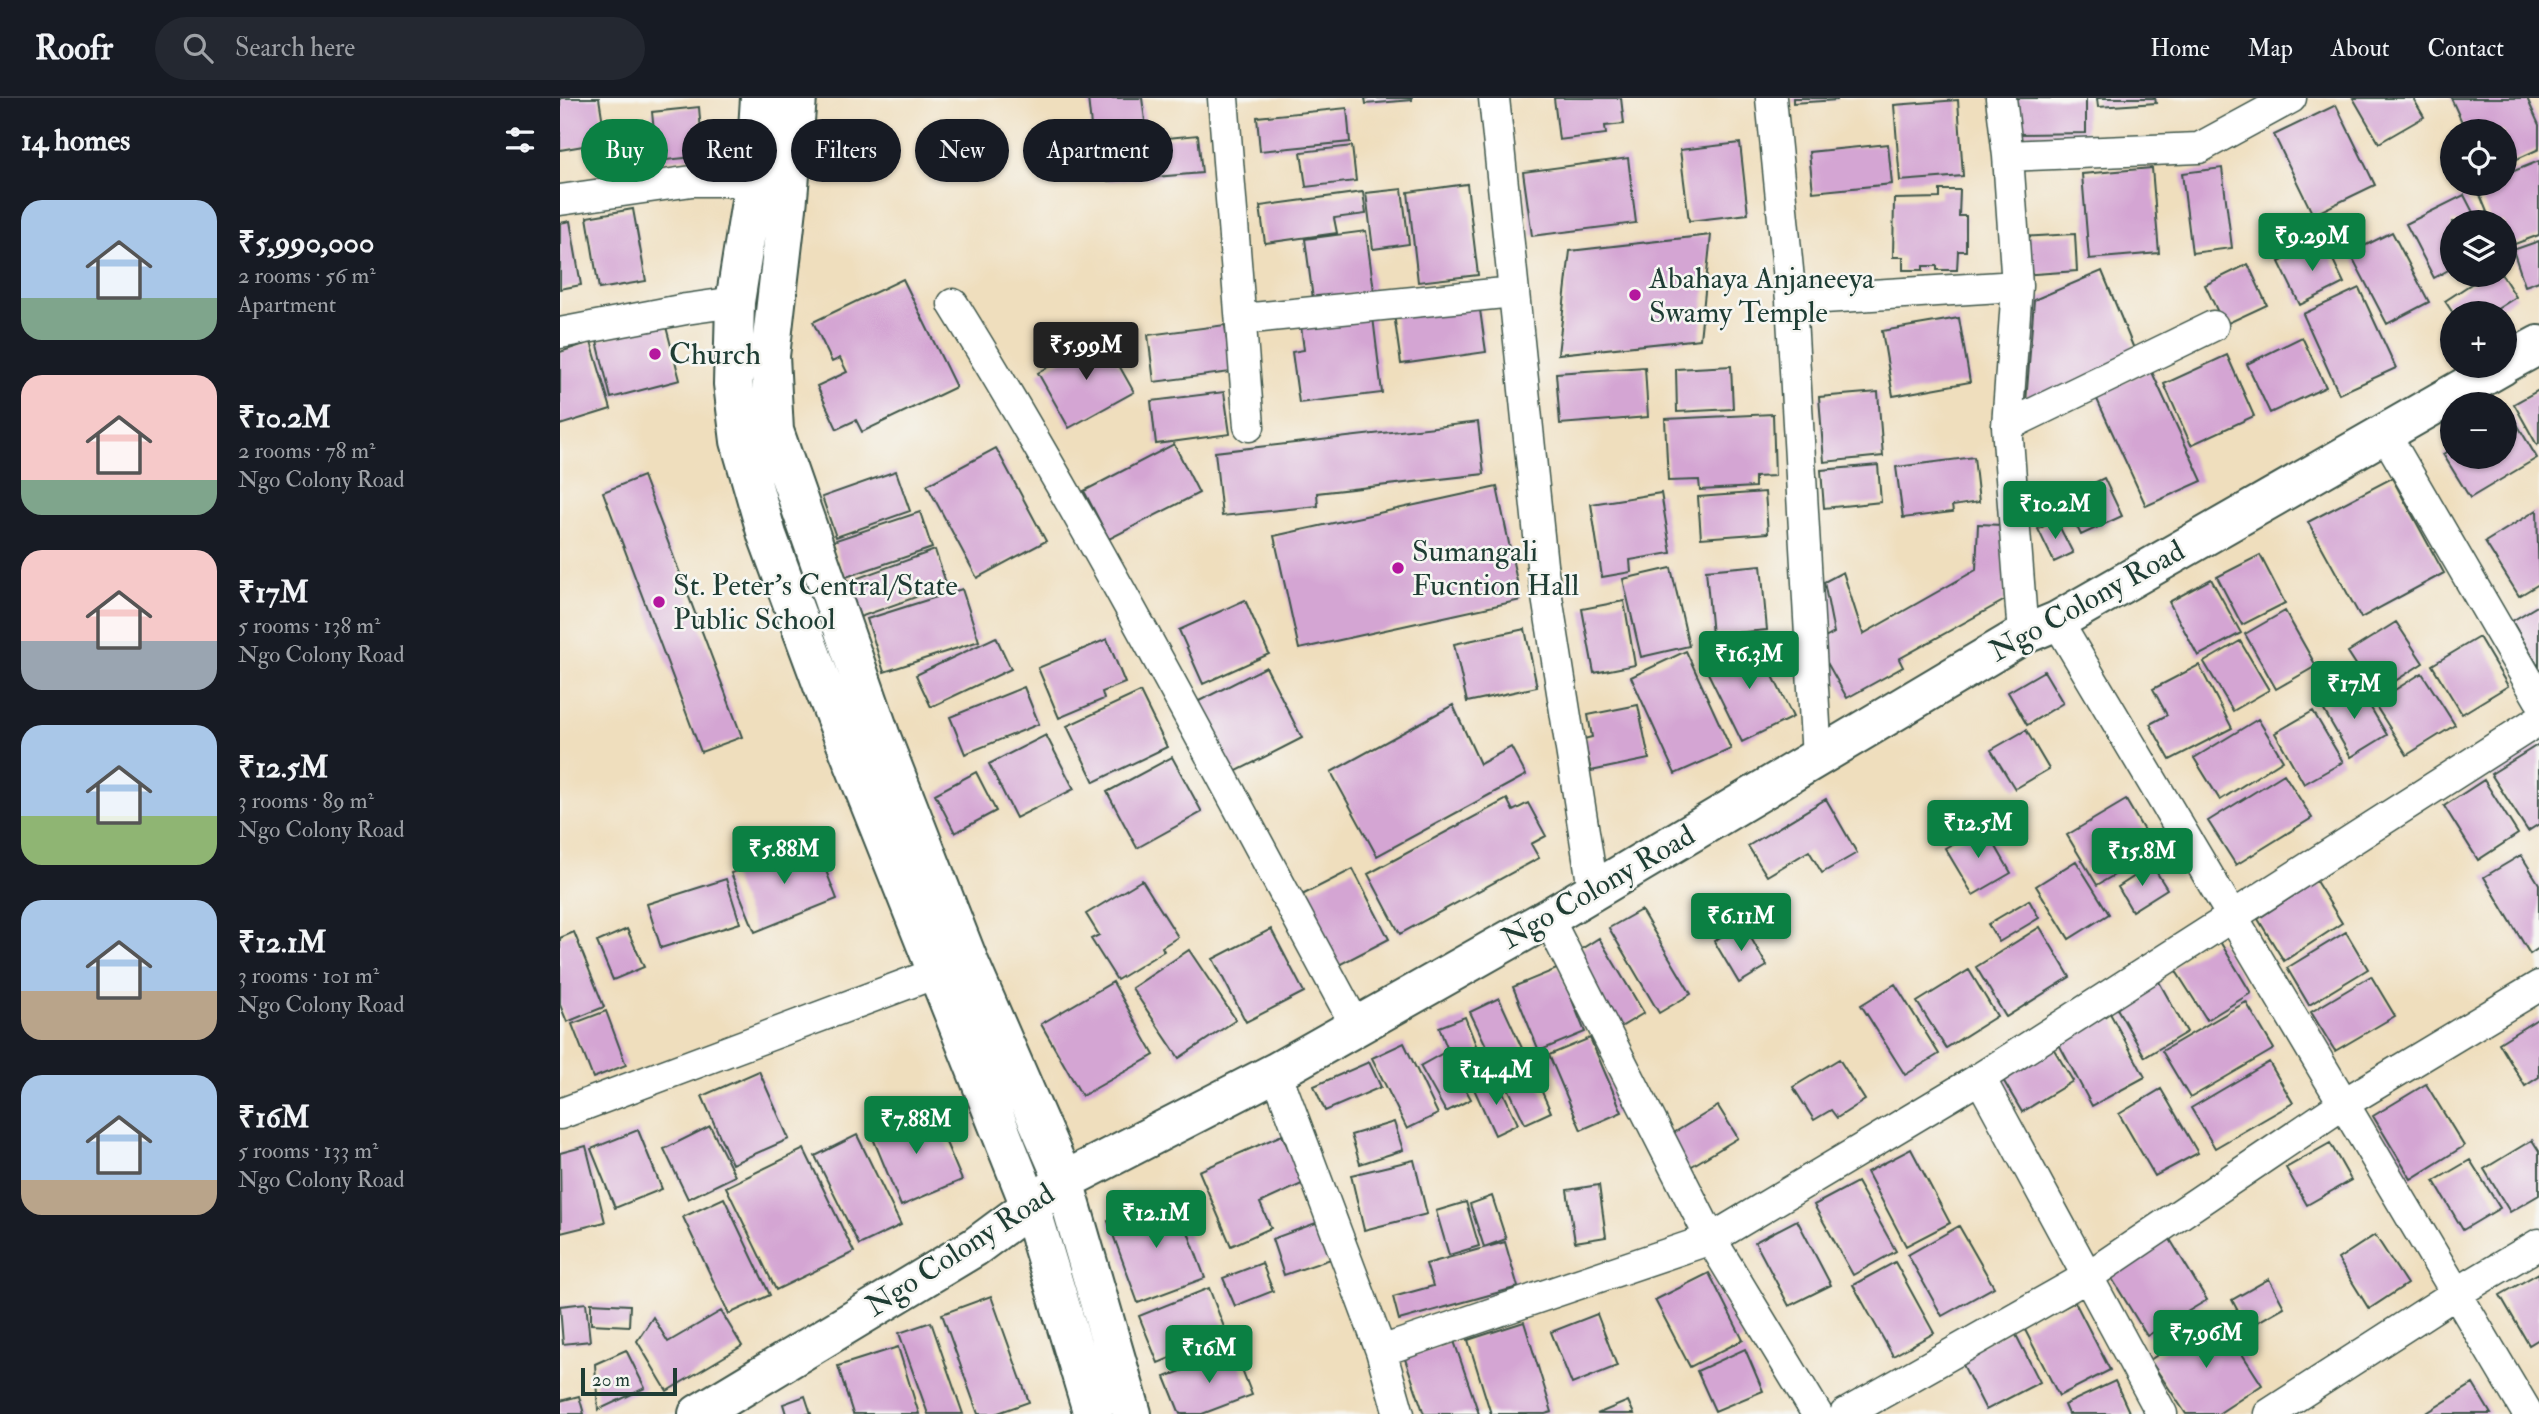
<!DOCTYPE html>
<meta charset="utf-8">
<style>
body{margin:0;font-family:"IM FELL Double Pica",serif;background:#242831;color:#f1f3f6;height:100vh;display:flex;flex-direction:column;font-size:26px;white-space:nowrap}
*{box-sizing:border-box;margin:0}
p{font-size:23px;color:#9ea1a6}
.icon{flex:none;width:38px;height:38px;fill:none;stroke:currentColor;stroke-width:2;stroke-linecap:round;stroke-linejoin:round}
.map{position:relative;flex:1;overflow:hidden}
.sheet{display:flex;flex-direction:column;background:#171b24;width:560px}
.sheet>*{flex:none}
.top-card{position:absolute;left:21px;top:21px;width:665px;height:63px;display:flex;gap:14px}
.tools{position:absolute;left:1880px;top:21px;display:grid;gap:14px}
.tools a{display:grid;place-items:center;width:77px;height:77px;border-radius:50%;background:#171b24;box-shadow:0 2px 5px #0004;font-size:35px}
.scale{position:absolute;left:21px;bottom:18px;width:96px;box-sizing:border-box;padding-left:7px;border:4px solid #1f3d34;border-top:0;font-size:19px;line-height:24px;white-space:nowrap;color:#1f3d34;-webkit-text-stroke:5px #f6f6f2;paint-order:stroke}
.price{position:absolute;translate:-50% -60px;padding:0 16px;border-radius:7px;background:#0b8043;color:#fff;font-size:23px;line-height:46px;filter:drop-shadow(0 2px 4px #0008)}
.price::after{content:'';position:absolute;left:50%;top:42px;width:21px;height:16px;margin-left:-10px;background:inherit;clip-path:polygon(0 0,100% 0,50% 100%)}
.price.on{background:#222;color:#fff}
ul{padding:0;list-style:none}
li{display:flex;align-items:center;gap:21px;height:175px;padding:0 21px}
li span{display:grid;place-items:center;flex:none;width:196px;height:140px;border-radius:21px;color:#555}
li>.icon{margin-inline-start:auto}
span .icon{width:84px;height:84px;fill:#fffc;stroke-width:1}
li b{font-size:30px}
h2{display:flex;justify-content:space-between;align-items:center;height:84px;padding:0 21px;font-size:30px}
.chip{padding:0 24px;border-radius:32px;background:#171b24;box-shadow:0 2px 5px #0004;font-size:24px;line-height:63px}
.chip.on{background:#0b8043;color:#fff}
header{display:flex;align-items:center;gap:42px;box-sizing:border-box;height:98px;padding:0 35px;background:#171b24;border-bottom:2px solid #363941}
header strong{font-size:33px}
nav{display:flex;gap:38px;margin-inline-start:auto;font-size:24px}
.search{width:490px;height:63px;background:#242831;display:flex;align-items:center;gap:18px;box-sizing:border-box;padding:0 24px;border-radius:38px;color:#9ea1a6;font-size:26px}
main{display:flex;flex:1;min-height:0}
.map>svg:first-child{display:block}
</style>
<header>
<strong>Roofr</strong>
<div class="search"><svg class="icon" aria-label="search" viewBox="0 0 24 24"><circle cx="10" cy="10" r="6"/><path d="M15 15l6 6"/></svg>Search here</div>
<nav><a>Home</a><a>Map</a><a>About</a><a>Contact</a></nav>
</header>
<main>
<section class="sheet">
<h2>14 homes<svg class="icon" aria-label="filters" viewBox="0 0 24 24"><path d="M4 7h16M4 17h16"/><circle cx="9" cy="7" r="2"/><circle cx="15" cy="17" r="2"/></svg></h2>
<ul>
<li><span style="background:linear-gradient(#a9c7e8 70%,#7fa58c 0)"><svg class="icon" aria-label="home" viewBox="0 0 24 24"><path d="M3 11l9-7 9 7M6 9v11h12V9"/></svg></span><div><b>₹5,990,000</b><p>2 rooms · 56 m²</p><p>Apartment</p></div></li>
<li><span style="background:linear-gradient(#f6c9c9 75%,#7fa58c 0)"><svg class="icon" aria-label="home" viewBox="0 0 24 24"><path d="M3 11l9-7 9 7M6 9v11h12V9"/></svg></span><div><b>₹10.2M</b><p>2 rooms · 78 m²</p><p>Ngo Colony Road</p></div></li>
<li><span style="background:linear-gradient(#f6c9c9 65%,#9aa5b1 0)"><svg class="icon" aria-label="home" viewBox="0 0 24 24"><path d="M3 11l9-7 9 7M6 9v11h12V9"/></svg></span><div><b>₹17M</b><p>5 rooms · 138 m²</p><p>Ngo Colony Road</p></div></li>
<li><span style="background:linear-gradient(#a9c7e8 65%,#8fb573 0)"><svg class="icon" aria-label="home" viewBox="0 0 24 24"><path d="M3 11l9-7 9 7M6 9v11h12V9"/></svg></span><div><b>₹12.5M</b><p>3 rooms · 89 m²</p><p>Ngo Colony Road</p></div></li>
<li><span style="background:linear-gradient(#a9c7e8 65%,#b9a48a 0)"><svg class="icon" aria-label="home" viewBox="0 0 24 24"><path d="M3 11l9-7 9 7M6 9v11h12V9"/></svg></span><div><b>₹12.1M</b><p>3 rooms · 101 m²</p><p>Ngo Colony Road</p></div></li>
<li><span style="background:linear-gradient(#a9c7e8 75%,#b9a48a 0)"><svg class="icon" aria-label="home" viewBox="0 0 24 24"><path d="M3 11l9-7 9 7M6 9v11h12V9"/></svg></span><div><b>₹16M</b><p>5 rooms · 133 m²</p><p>Ngo Colony Road</p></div></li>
</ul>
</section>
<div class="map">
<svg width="1979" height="1316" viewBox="0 0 1979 1316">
<rect width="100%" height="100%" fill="#f6f6f2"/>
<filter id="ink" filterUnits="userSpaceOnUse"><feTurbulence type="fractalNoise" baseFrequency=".0143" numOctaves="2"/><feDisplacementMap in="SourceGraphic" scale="14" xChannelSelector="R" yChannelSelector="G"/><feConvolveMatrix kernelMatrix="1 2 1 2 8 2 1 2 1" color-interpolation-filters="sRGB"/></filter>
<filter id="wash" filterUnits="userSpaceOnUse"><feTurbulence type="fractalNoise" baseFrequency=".00686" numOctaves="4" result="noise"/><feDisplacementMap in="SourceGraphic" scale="28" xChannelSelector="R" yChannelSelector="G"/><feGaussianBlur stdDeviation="1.57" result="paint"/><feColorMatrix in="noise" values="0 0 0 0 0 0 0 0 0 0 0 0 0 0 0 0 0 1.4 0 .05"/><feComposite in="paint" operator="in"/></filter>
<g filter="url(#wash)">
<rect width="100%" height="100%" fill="#efdebd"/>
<g id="blocks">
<path fill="#d4a5d3" d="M0 0H39L46 44 0 52Z
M528 0H582L586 30 532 37Z
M805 0H852V2L806 6Z
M994 0H1061L1064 26 1045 28 1046 36 999 42Z
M1233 0H1277V2L1233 5Z
M1456 0H1526V35L1457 36Z
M1537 0H1595L1596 5 1538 9Z
M1793 0H1853L1864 19 1819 45Z
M1891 0H1967L1979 27V51L1944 67V33H1906Z
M1398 2 1403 78 1340 83 1334 7Z
M1776 7 1815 87 1753 117 1714 37Z
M139 9 143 58 97 63 92 14Z
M787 10 790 44 700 53 697 19Z
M638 37 642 75 548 83 545 46Z
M1180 45 1188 116 1129 123 1120 52Z
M1328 46 1332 86 1253 94 1249 54Z
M792 48 796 83 746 89 741 54Z
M1068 60 1076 125 972 138 963 74Z
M1979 63V137L1944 150V124H1931L1916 87 1944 86V77Z
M1592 70 1599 155 1529 161 1522 76Z
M1662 70 1672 150 1632 155 1622 75Z
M907 86 918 177 858 184 848 94Z
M842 91 849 146 813 151 806 95Z
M1380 92H1400L1399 118H1406V153H1398L1397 172H1377V168H1363V172H1343V159H1333L1334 101 1380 100Z
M803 94 806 116 774 120 777 135 705 145 700 108Z
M1904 97 1918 124H1892V170L1874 180 1846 126Z
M73 111 86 183 39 191 27 119Z
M10 123 21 187 0 191V125Z
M806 133 814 193 753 201 745 141Z
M1832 134 1869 204 1827 226 1790 155Z
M1515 136 1517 173 1462 177 1459 139Z
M1151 137 1140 241 998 256 1010 153Z
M1764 143 1784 185 1740 207 1719 164Z
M1979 143V183L1965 188 1953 152Z
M1688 166 1707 207 1664 227 1645 187Z
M1542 173 1577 258 1466 305 1474 202Z
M1925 177H1942L1956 199 1931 215H1893L1885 203Z
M343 181 396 289 302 334 296 322 277 331 257 288 287 274 280 260 272 264 253 224Z
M1799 190 1836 270 1779 296 1743 216Z
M919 205 926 254 841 266 834 216Z
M813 219 822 295 739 305 732 254 744 252 741 228Z
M1399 220 1410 284 1333 298 1322 233Z
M105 225 120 282 51 300 37 243Z
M665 227 671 274 594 284 588 237Z
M543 239 574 294 509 330 478 275Z
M1742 239 1766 289 1710 315 1687 266Z
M31 244 51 311 0 327V254Z
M1667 257 1694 318 1631 347 1604 286Z
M1171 268 1173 311 1117 314 1116 271Z
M1085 269 1088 319 1000 326 996 275Z
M1591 272 1642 383 1586 408 1535 297Z
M1979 292V345L1977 347 1954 306Z
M664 294 670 336 596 346 591 303Z
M1318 294 1323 358 1264 364 1259 299Z
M1213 316 1215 378 1195 379V389L1140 392 1139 382 1108 383 1105 321Z
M1951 316 1977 360 1910 400 1883 356 1892 351V359H1944V320Z
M918 324 924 376 757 395 758 408 662 418 655 354Z
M614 346 639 395 549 441 524 393Z
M436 350 486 443 417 480 367 387Z
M1414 359 1419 404 1392 408 1393 414 1343 420 1336 369Z
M1318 367 1321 404 1264 410 1261 372Z
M336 373 350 413 276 439 262 399Z
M83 378 182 639 141 654 43 394Z
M1544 380 1562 418 1521 437 1503 400Z
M1832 380 1884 475 1801 520 1748 424Z
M937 389 961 502 739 551 714 438Z
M1205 394 1208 435 1141 440 1138 399Z
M1101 395 1111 455 1070 462 1071 474 1042 479 1031 406Z
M1977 412 1979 486 1959 498 1925 444Z
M360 414 372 450 286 479 273 443Z
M1496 422 1513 455 1494 464 1478 431Z
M1418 426 1442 427 1445 502 1339 561 1343 569 1287 600 1256 545 1274 535 1264 484 1283 474 1303 536 1416 472Z
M375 452 387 488 300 519 287 484Z
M1700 457 1725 505 1682 527 1657 479Z
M1201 467 1207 532 1152 537 1146 472Z
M1111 470 1129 548 1081 559 1063 481Z
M1651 481 1681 535 1638 558 1609 504Z
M402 491 419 543 324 574 307 521Z
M685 502 709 556 643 586 619 532Z
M1064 503 1075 567 1034 575 1022 511Z
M1979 507V570L1952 523Z
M1725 513 1756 568 1716 591 1685 536Z
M1836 524 1863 565 1815 596 1788 554Z
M965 531 977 589 907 604 894 546Z
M436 539 451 571 371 609 356 577Z
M1919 539 1948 588 1902 616 1872 567Z
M547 541 565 585 542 594 544 601 499 620 478 570Z
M1195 541 1233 619 1182 644 1144 567Z
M1680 543 1709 592 1673 613 1644 564Z
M1126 553 1171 651 1115 676 1071 579Z
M1639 567 1672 630 1610 662 1590 626 1607 617 1593 591Z
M706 569 742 640 673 675 637 604Z
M1484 573 1503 605 1467 627 1448 594Z
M1862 575 1895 627 1847 657 1814 605Z
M1798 588 1827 637 1791 659 1762 609Z
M464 589 479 626 405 656 390 619Z
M580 594 607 649 534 684 507 628Z
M893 607 920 666 951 649 966 677 817 758 771 674Z
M1078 607 1089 661 1031 673 1024 641 1032 639 1028 617Z
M1753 613 1783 664 1744 686 1715 635Z
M1698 621 1723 662 1660 702 1634 660Z
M1466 632 1489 671 1455 691 1431 652Z
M486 637 514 691 456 720 429 666Z
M1979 646V726L1968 733 1931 676Z
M612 659 642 714 577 750 547 694Z
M416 674 436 713 395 735 375 696Z
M1724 676 1752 720 1676 767 1648 723Z
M1924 682 1958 736 1918 762 1884 708Z
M947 701 953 713 968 705 986 738 971 746 979 760 840 836 808 776Z
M1266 701 1297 755 1262 775 1249 753 1207 778 1188 748Z
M1566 702 1596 753 1537 787 1507 737Z
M1424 728 1451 775 1413 797 1385 750Z
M254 742 277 801 195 834 171 775Z
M1961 757 1979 786V850L1970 856 1924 779Z
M1516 763 1549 816 1509 841 1476 788Z
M1592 767 1607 791 1572 813 1558 789Z
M793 771 829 841 777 868 740 798Z
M166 781 180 825 101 850 87 806Z
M582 782 618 839 602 849 604 853 557 882 531 841 539 837 526 816Z
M1756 783 1782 825 1724 863 1698 821Z
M1469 802 1479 820 1439 844 1428 826Z
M1081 812 1131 896 1099 915 1049 830Z
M1183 826 1207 868 1179 885 1154 843Z
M1480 829 1510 879 1446 919 1416 869Z
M67 831 84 869 53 882 37 844Z
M711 831 744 894 686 924 653 861Z
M14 834 44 909 7 924 0 907V840Z
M1786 834 1808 871 1749 907 1727 870Z
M1039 840 1084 915 1059 930 1015 855Z
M1659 842 1691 895 1647 922 1614 870Z
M629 852 676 922 619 960 572 890Z
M999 870 1025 934 979 953 953 889Z
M1409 872 1437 918 1386 950 1357 904Z
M1811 878 1835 918 1775 953 1751 914Z
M1598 882 1627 934 1585 959 1555 907Z
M553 884 594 957 522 998 481 926Z
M1335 886 1379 956 1345 977 1301 907Z
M939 900 967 961 939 975 910 914Z
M1686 904 1714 951 1630 1000 1602 953Z
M1546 908 1585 979 1532 1008 1494 937Z
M46 913 66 967 33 980 12 926Z
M905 919 919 955 893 965 879 929Z
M1979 920V979L1965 988 1939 945Z
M1030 940 1062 1014 1021 1032 989 957Z
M844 945 878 1016 847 1031 812 960Z
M1490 945 1513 983 1462 1014 1439 975Z
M885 954 911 1001 886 1014 860 968Z
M925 958 934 978 909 990 899 969Z
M1279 961 1305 1002 1277 1020 1271 1012 1254 1022 1233 989Z
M809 964 821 989 765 1013 754 988Z
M1709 964 1733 1005 1655 1050 1631 1010Z
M970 967 991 1014 965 1026 943 979Z
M199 973 229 1041 172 1066 142 998Z
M937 981 958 1026 935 1037 914 991Z
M1866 986 1904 1048 1851 1081 1813 1018Z
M1601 991 1638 1055 1595 1078 1559 1016Z
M370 1007 402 1082 341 1108 310 1033Z
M1158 1008 1178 1040 1127 1071 1107 1039Z
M834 1024 843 1052 800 1066 791 1037Z
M150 1028 175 1078 128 1101 104 1051Z
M78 1032 102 1091 55 1110 31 1051Z
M297 1037 341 1127 299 1147 255 1058Z
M722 1037 744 1085 700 1105 711 1130 671 1148 639 1073Z
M1972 1042 1979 1053V1097L1950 1114 1924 1071Z
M1770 1045 1791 1082 1747 1107 1726 1070Z
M26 1048 45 1124 1 1135 0 1055Z
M244 1051 294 1154 216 1192 166 1089Z
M1351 1051 1390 1125 1346 1148 1307 1074Z
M854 1062 867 1116 804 1132 791 1077Z
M1910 1062 1940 1110 1903 1132 1874 1083Z
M1297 1084 1336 1153 1293 1177 1254 1107Z
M1039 1087 1046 1139 1015 1144 1007 1092Z
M932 1098 946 1141 924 1149 910 1106Z
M615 1099 645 1180 578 1205 548 1123Z
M164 1100 210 1197 169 1216 123 1119Z
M906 1104 919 1148 889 1157 876 1113Z
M764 1122 777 1159 724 1177 712 1141Z
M1237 1122 1271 1187 1229 1208 1195 1144Z
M1399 1128 1434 1189 1382 1218 1348 1157Z
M1815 1137 1847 1186 1809 1211 1778 1161Z
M1608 1138 1647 1202 1587 1238 1548 1174Z
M945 1144 958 1189 839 1222 833 1199 873 1188 866 1166Z
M1335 1164 1374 1235 1333 1258 1293 1187Z
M702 1165 713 1193 675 1208 663 1180Z
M1149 1175 1183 1242 1130 1269 1095 1202Z
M1979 1175V1241L1969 1247 1940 1197Z
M1709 1181 1724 1209 1687 1230 1672 1202Z
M649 1190 667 1237 598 1265 579 1218Z
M431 1198 469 1304 435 1316H418L382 1216Z
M1515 1204 1550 1272 1499 1298 1464 1230Z
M26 1205 30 1243 3 1246 0 1208Z
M31 1205 70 1207 69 1228 31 1226Z
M161 1213 182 1248 107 1293 77 1243 93 1219 108 1244Z
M1037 1216 1057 1268 1012 1286 991 1234Z
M1657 1217 1702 1287 1658 1316H1626L1590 1262Z
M371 1224 388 1273 403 1316H368L339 1235Z
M964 1224 992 1314 985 1316H931L908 1242Z
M1453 1231 1480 1284 1426 1312 1399 1259Z
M894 1243 919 1316H864L845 1261Z
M338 1249 359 1316H293L278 1268Z
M1185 1251 1203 1293 1155 1313 1137 1273Z
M66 1252 85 1290 38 1312 35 1266Z
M675 1253 692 1297 642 1316H620L605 1279Z
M1555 1283 1570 1316H1508L1504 1307Z
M1913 1286 1931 1316H1865Z
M19 1298 24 1316H0V1303Z
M245 1298 251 1316H226L223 1306Z
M1068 1303 1074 1316H1037Z"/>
</g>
</g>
<g filter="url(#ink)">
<use href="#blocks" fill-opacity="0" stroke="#3e5549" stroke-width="2"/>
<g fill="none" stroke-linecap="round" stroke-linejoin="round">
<defs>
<path id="street" d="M663 0 689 328
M934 0 982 467 1033 791
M1211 0 1231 202 1257 661
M1441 0 1448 58 1457 188 1447 328 1463 537
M1448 58 1639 50 1731 0
M0 102 132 83H175L195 78
M1231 202 1457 188
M393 206C538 440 665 686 796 928
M682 221 954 194
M0 235 126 211 175 204
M1447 328 1653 228
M1824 334 1979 601
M1497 523 1968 1316
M988 820 1151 1141 1257 1316
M716 974 821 1253 839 1316
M1420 980 1602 1316
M0 1016 376 875
M821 1253 1151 1141 1420 980 1979 622
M1285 1316 1527 1179 1783 1006 1979 888
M1709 1316 1895 1196 1979 1146"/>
<path id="secondary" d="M200 0 195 78 175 204 173 286 180 343 207 437 263 588 471 1110 533 1316
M237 0 227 110 210 258 214 333 321 639 409 864 504 1083 572 1316
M1944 266 1979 247
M138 1316 415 1149 504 1083 716 974 988 820 1463 537 1497 523 1942 268"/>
</defs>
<use href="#street" stroke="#3e5549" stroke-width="33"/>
<use href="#secondary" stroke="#3e5549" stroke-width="42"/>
<use href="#street" stroke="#fff" stroke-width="30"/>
<use href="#secondary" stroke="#fff" stroke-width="38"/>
</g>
</g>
<g fill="#b5179e" stroke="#f6f6f2" stroke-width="2.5">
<circle cx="1075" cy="197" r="7"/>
<circle cx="95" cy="256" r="7"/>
<circle cx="838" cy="470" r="7"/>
<circle cx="99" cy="504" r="7"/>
</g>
<g text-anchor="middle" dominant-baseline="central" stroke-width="5" stroke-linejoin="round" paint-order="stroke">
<g font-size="30" fill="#1f3d34" stroke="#f6f6f2" text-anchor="start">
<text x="1089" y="180">Abahaya Anjaneeya<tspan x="1089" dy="34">Swamy Temple</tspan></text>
<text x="109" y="256">Church</text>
<text x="852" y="453">Sumangali<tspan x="852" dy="34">Fucntion Hall</tspan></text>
<text x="113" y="487">St. Peter's Central/State<tspan x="113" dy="34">Public School</tspan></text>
</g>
<g font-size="30" fill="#1f3d34" stroke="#f6f6f2">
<text transform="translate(1527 503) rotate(-29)">Ngo Colony Road</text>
<text transform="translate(1038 789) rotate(-30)">Ngo Colony Road</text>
<text transform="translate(400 1152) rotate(-33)">Ngo Colony Road</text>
</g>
</g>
</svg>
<div class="tools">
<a><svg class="icon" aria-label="locate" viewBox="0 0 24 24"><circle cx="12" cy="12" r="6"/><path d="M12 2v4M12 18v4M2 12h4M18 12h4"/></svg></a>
<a><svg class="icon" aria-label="layers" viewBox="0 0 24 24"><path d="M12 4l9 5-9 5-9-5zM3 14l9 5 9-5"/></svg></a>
<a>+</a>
<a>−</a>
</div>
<div class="scale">20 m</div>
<b class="price" style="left:1752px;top:175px">₹9.29M</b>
<b class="price on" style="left:526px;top:284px">₹5.99M</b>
<b class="price" style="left:1495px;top:443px">₹10.2M</b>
<b class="price" style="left:1189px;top:593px">₹16.3M</b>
<b class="price" style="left:1794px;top:623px">₹17M</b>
<b class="price" style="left:1418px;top:762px">₹12.5M</b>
<b class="price" style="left:224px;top:788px">₹5.88M</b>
<b class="price" style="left:1582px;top:790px">₹15.8M</b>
<b class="price" style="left:1181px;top:855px">₹6.11M</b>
<b class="price" style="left:936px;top:1009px">₹14.4M</b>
<b class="price" style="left:356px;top:1058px">₹7.88M</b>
<b class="price" style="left:596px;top:1152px">₹12.1M</b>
<b class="price" style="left:1646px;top:1272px">₹7.96M</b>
<b class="price" style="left:649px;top:1287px">₹16M</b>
<div class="top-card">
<a class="chip on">Buy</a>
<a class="chip">Rent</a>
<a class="chip">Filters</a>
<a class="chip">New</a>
<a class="chip">Apartment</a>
</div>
</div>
</main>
